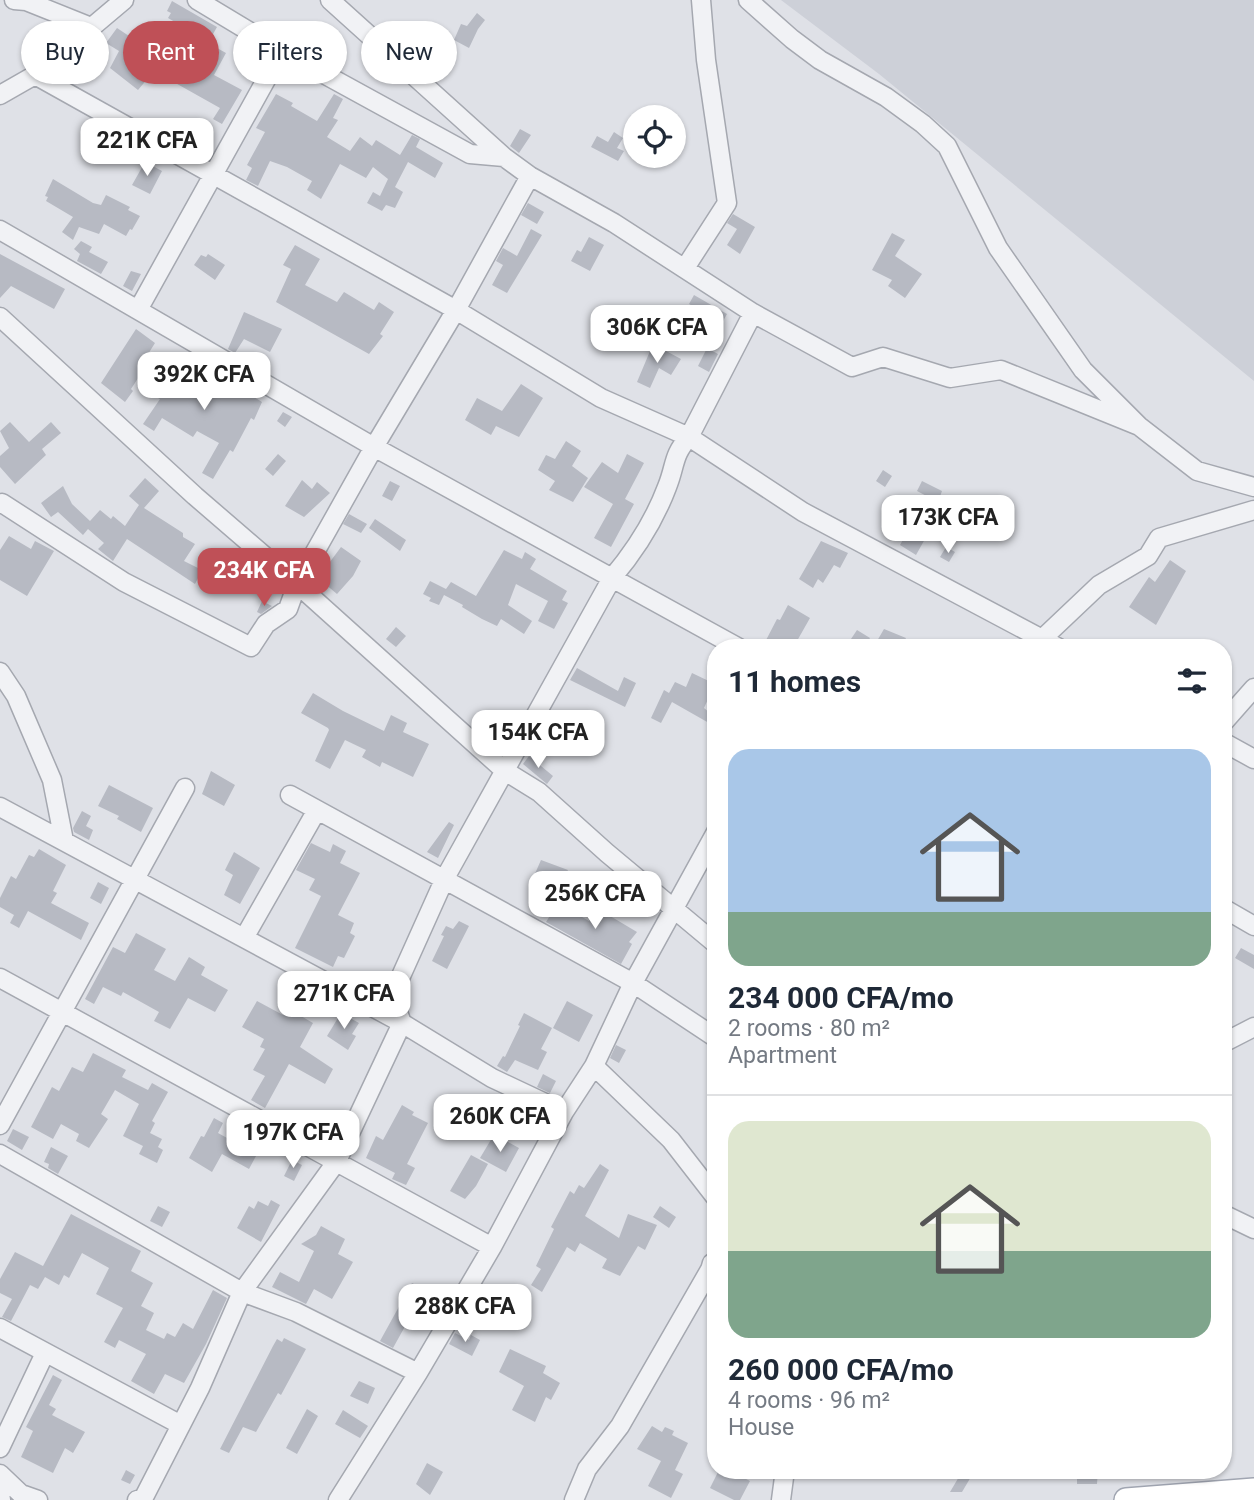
<!DOCTYPE html>
<meta charset="utf-8">
<style>
body{margin:0;font-family:Roboto,sans-serif;background:#f6f6f7;color:#1f2937;height:100vh;display:flex;flex-direction:column;font-size:26px;white-space:nowrap}
*{box-sizing:border-box;margin:0}
p{font-size:23px;color:#747a83}
.icon{flex:none;width:38px;height:38px;fill:none;stroke:currentColor;stroke-width:2;stroke-linecap:round;stroke-linejoin:round}
.map{position:relative;flex:1;overflow:hidden}
.drawer{position:absolute;left:707px;top:639px;width:525px;height:840px;display:flex;flex-direction:column;background:#fff;border-radius:28px;box-shadow:0 2px 5px #0004}
.drawer>*{flex:none}
.hud{position:absolute;left:21px;top:21px;width:581px;height:63px;display:flex;gap:14px}
.tools{position:absolute;left:623px;top:105px;display:grid;gap:14px}
.tools a{display:grid;place-items:center;width:63px;height:63px;border-radius:50%;background:#fff;box-shadow:0 2px 5px #0004;font-size:35px}
.price{position:absolute;translate:-50% -60px;padding:0 16px;border-radius:14px;background:#fff;color:#222;font-size:23px;line-height:46px;filter:drop-shadow(0 2px 4px #0008)}
.price::after{content:'';position:absolute;left:50%;top:42px;width:21px;height:16px;margin-left:-10px;background:inherit;clip-path:polygon(0 0,100% 0,50% 100%)}
.price.active{background:#bf5057;color:#fff}
ul{padding:0;list-style:none}
li{display:grid;align-content:center;gap:14px;height:371px;padding:0 21px}
li+li{border-top:2px solid #e0e1e3}
li span{display:grid;place-items:center;height:217px;border-radius:21px;color:#555}
li>.icon{margin-inline-start:auto}
span .icon{width:126px;height:126px;fill:#fffc;stroke-width:1}
li b{font-size:30px}
h2{display:flex;justify-content:space-between;align-items:center;height:84px;padding:0 21px;font-size:30px}
.tag{padding:0 24px;border-radius:32px;background:#fff;box-shadow:0 2px 5px #0004;font-size:24px;line-height:63px}
.tag.active{background:#bf5057;color:#fff}
.map>svg:first-child{display:block}
</style>
<div class="map">
<svg width="1254" height="1500" viewBox="0 0 1254 1500">
<rect width="100%" height="100%" fill="#dfe1e7"/>
<path fill="#cdd0d8" d="M781 0H1254V381L879 74Z"/>
<path fill="#b7bac3" d="M172 1 217 27 208 43 226 53 214 75 242 90 222 124 213 119 220 108 154 71 138 90 110 68 119 51 106 43 117 28 174 66 178 59 188 66 194 59 185 49 189 42 177 36 182 26 168 18 171 13 167 11Z
M477 13 485 20 478 29 469 48 454 40 461 24 467 26Z
M314 46 345 64 341 71 310 53Z
M276 94 293 103 291 106 317 121 334 94 343 99 333 118 338 120 327 137 350 151 360 137 372 146 376 140 400 155 412 135 420 139 416 147 443 163 435 178 408 162 395 187 403 192 395 208 386 205 382 211 367 203 373 192 380 196 388 179 373 167 366 178 340 164 321 199 307 190 312 181 287 167 270 161 258 186 246 180 252 168 247 165 265 132 256 128Z
M190 122 199 128 187 147 177 141Z
M520 129 531 135 519 153 510 146Z
M614 132 623 138 617 148 624 151 618 161 591 147 597 136 608 142Z
M145 162 162 171 150 194 132 185Z
M53 179 93 203 101 205 106 195 130 207 128 210 140 216 132 230 130 229 126 236 104 224 99 234 79 227 73 240 62 232 73 217 46 201 48 197 45 196Z
M528 203 544 212 537 224 521 215Z
M733 214 755 227 740 254 727 245 737 229 727 223Z
M531 229 542 235 507 293 492 285 503 265 496 261 503 248 517 256Z
M892 233 905 240 895 256 922 274 905 298 888 286 892 280 872 270Z
M589 237 604 245 590 271 571 261 577 250 581 252Z
M81 241 92 247 89 252 108 262 101 274 77 261 80 254 74 249Z
M295 245 320 259 305 285 337 302 344 292 374 310 379 302 394 312 380 334 383 336 369 354 276 302 291 269 283 265Z
M0 254 65 289 54 309 11 286 0 298Z
M208 254 225 265 215 280 194 265 201 255 206 257Z
M131 271 141 274 132 291 123 286Z
M694 295 727 314 722 323 689 304Z
M244 312 282 329 270 352 244 339 235 353 228 349Z
M136 329 155 343 140 367 144 369 131 389 133 391 125 402 101 383Z
M653 344 681 359 671 375 659 368 650 388 637 382Z
M707 348 718 354 709 372 698 366Z
M179 353 193 362 178 387 197 397 209 377 231 391 235 385 262 402 254 420 251 418 233 452 230 450 213 479 202 473 219 443 197 431 193 437 162 418 154 431 143 424 160 399 154 396Z
M521 384 543 398 519 437 496 426 491 435 465 420 477 398 502 411Z
M283 412 292 417 285 427 277 421Z
M10 422 29 442 51 422 61 433 42 449 46 455 15 484 0 467V456L9 448 0 431Z
M566 441 581 451 572 466 588 478 573 502 549 490 555 481 538 470 546 455 555 459Z
M278 454 286 461 273 476 265 469Z
M627 454 644 463 625 499 634 504 611 547 594 538 613 504 584 487 602 462 618 473Z
M883 470 892 476 885 487 876 481Z
M145 478 159 491 144 508 183 533V537L195 544 184 561 202 570 195 584 127 539 113 561 98 549 104 543 88 529 83 535 58 512 51 517 41 503 63 486 72 504 90 521 100 510 111 519 113 516 125 526 139 505 129 496Z
M302 480 312 489 317 482 330 493 304 517 285 506Z
M390 481 400 486 392 501 382 496Z
M922 481 942 491 938 502 917 491Z
M945 502 974 519 969 528 940 511Z
M349 514 367 524 361 533 343 524Z
M375 519 406 540 400 551 369 528Z
M909 529 925 539 916 555 900 545Z
M9 536 31 549 35 541 54 551 27 596 0 580V550Z
M821 541 848 553 840 568 834 565 823 583 818 579 813 588 799 579Z
M341 547 361 561 353 576 337 594 318 578Z
M946 547 955 552 949 562 940 557Z
M504 550 522 559 525 552 536 559 530 569 567 591 562 600 568 603 554 629 538 621 548 601 516 584 508 605 532 621 524 634 501 619 497 626 482 619 462 607 463 605 444 595 439 605 429 601 431 598 423 594 430 581 446 589 451 582 476 596Z
M1170 560 1186 571 1156 625 1129 607 1149 577 1155 582Z
M262 601 272 606 261 614 257 612Z
M788 605 810 618 793 648H772L764 644 777 619 780 620Z
M396 627 406 636 396 647 386 639Z
M884 629 906 638 901 648H887L877 641Z
M857 630 870 638 864 648H857L849 642Z
M577 668 618 691 624 677 636 683 625 707 570 680Z
M692 673 715 684 704 708 716 718V727L672 702 661 723 651 718 664 690 669 693 675 682 686 687Z
M313 693 343 711 384 731 391 715 407 723 403 732 429 744 413 777 382 762 380 767 362 757 366 750 345 740 330 769 315 761 329 730 328 728 301 713Z
M529 756 553 776 547 784 523 764Z
M211 771 235 785 224 806 202 794Z
M109 785 153 808 141 832 117 819 119 816 98 806Z
M82 811 91 816 86 826 93 830 89 840 74 832 73 828Z
M449 822 454 825 438 858 427 852Z
M311 843 330 852 333 844 346 851 340 863 360 873 338 915 354 923 350 933 355 936 344 958 338 956 333 967 295 948 321 896 309 890 315 879 296 870Z
M39 849 66 865 53 891 57 893 51 903 89 923 81 940 28 911 19 928 10 923 14 915 0 907V898L11 876 16 879 29 855 34 857Z
M234 852 260 868 240 904 224 895 233 875 225 870Z
M541 860 568 870 554 898 530 885Z
M98 882 109 888 101 904 90 898Z
M558 903 589 921 595 907 637 932 629 942 632 944 621 964 546 922Z
M459 921 469 926 447 969 432 961 444 936 441 935 446 926 453 929Z
M136 933 166 949 154 970 175 981 189 957 205 967 201 975 228 990 215 1012 188 998 170 1029 154 1021 159 1012 123 992 121 996 103 987 94 1004 85 999 113 947 125 953Z
M1241 948 1254 955V969L1235 958Z
M257 1001 283 1015 287 1008 313 1023 300 1047 333 1069 325 1084 289 1064 265 1108 251 1100 265 1076 253 1070 265 1049 260 1047 264 1039 242 1027Z
M567 1001 593 1015 579 1042 553 1028Z
M341 1013 359 1023 352 1034 356 1036 348 1050 327 1036Z
M524 1013 552 1028 541 1049 547 1052 538 1070 515 1060 507 1072 497 1066 503 1056 505 1057 520 1026 518 1025Z
M616 1045 626 1050 619 1063 610 1058Z
M93 1053 126 1070 122 1077 148 1090 152 1083 168 1092 152 1121 155 1123 150 1133 162 1139 158 1147 163 1150 157 1163 139 1154 143 1146 123 1136 139 1104 115 1090 101 1114 108 1119 89 1148 76 1141 79 1134 61 1124 53 1139 31 1127 52 1087 59 1091 72 1067 83 1072Z
M543 1074 556 1081 550 1093 537 1087Z
M402 1105 414 1112 412 1115 428 1123 407 1164 415 1168 406 1185 392 1179 395 1173 366 1158 376 1136 383 1140Z
M214 1118 223 1123 218 1133 238 1144 243 1134 262 1145 249 1169 222 1154 212 1172 189 1158 201 1136 204 1137Z
M13 1129 29 1137 22 1150 7 1141Z
M499 1137 519 1148 506 1172 480 1158 492 1138 496 1141Z
M51 1147 68 1156 58 1174 48 1168 49 1164 44 1162Z
M471 1155 488 1164 476 1186 465 1199 450 1191Z
M292 1160 302 1165 294 1181 284 1176Z
M600 1164 609 1170 585 1216 619 1238 628 1214 657 1225 645 1250 638 1246 620 1276 602 1268 607 1259 580 1243 575 1252 567 1247 542 1292 531 1285 541 1269 536 1266 554 1229 551 1227 570 1191 574 1194 579 1185 584 1188Z
M271 1200 280 1205 261 1242 237 1228 249 1206 254 1209 258 1201 268 1206Z
M158 1206 170 1212 162 1227 150 1221Z
M660 1206 676 1217 669 1228 653 1217Z
M71 1214 141 1251 131 1271 153 1283 141 1306 154 1313 146 1330 164 1339 167 1333 175 1337 183 1323 193 1329 213 1290 227 1298 206 1344 184 1383 165 1374 154 1394 131 1381 146 1354 119 1340 115 1348 104 1342 123 1308 96 1294 109 1268 82 1253 69 1278 64 1275 59 1285 45 1277 38 1289 30 1285 11 1321 2 1317 12 1299 0 1293V1279L15 1252 43 1266Z
M321 1226 345 1239 338 1254 353 1262 332 1299 314 1289 306 1304 272 1287 280 1272 299 1282 314 1251 301 1244 316 1235Z
M412 1283 420 1287 409 1309 413 1312 393 1348 380 1341Z
M455 1333 469 1340 471 1335 480 1340 472 1356 449 1344Z
M284 1338 306 1349 281 1395 278 1393 256 1432 243 1427 229 1453 220 1449 273 1346 277 1339 282 1342Z
M510 1349 546 1366 543 1373 560 1383 551 1400 546 1397 535 1422 512 1410 524 1386 499 1372Z
M53 1375 62 1380 49 1405 56 1409 52 1415 85 1432 73 1453 65 1448 53 1473 21 1457 33 1431 26 1427Z
M359 1381 375 1388 368 1404 350 1396Z
M307 1409 318 1416 297 1454 286 1448Z
M343 1410 368 1426 360 1438 335 1424Z
M652 1426 662 1432 665 1427 674 1431 672 1435 688 1443 675 1470 683 1474 671 1498 648 1486 661 1461 637 1449Z
M427 1463 443 1472 430 1495 416 1484Z
M126 1470 135 1475 130 1484 121 1480Z
M719 1470H729L750 1481 740 1500H734L710 1488Z
M963 1470H975L962 1492H950Z
M1077 1470H1098L1097 1484H1077Z"/>
<g fill="none" stroke-linecap="round" stroke-linejoin="round">
<defs>
<path id="minor" d="M14 0 26 1 91 27
M197 0 282 51 470 154 504 157
M330 0 504 157 530 176 614 223 753 313 852 367 883 357 950 378 1001 370 1139 426
M748 0 792 39 820 60 886 97 923 124 947 146 998 248 1083 370 1139 426 1197 471 1254 487
M35 75 456 310 601 398 689 437 803 512 1059 648
M0 95 35 75 124 0
M0 230 374 447 739 648
M685 268 727 203 706 60 701 0
M138 310 282 51
M0 317 195 496 297 584 505 771 539 792 607 853 716 944
M0 504 2 503 124 582 251 647 266 624 288 609 297 584 374 447 456 310 530 176
M1042 648V639L1099 585 1148 556 1159 538 1254 510
M0 672 16 696 52 780 64 841
M1223 723 1254 688
M1223 742 1254 759
M290 795 633 983 716 1038
M0 807 402 1023 492 1078 564 1112
M1223 908 1254 926
M244 938 317 810
M0 978 492 1247
M1223 1043 1254 1027
M594 1066 671 1140 716 1198
M0 1125 185 788
M0 1154 242 1292 296 1312 418 1373
M1223 1214 1254 1229
M712 1263 710 1270 716 1290
M0 1328 179 1424
M0 1448 45 1353
M0 1474 21 1494 38 1500
M0 1494 1 1500
M137 1500 143 1499 200 1388 242 1292 337 1161 402 1023 392 996 445 878 612 578C634 552 655 519 667 487 676 465 672 456 689 437L753 313
M338 1500 418 1373 492 1247 564 1112 594 1066 633 983 716 832
M574 1500 587 1469 620 1426 716 1259
M781 1500 785 1470"/>
<path id="major" d="M1126 1500 1254 1490"/>
</defs>
<use href="#minor" stroke="#a5a8b0" stroke-width="21"/>
<use href="#major" stroke="#a0a5b1" stroke-width="26"/>
<use href="#minor" stroke="#f1f2f5" stroke-width="18"/>
<use href="#major" stroke="#fff" stroke-width="23"/>
</g>
</svg>
<div class="tools">
<a><svg class="icon" aria-label="locate" viewBox="0 0 24 24"><circle cx="12" cy="12" r="6"/><path d="M12 2v4M12 18v4M2 12h4M18 12h4"/></svg></a>
</div>
<b class="price" style="left:147px;top:178px">221K CFA</b>
<b class="price" style="left:657px;top:365px">306K CFA</b>
<b class="price" style="left:204px;top:412px">392K CFA</b>
<b class="price" style="left:948px;top:555px">173K CFA</b>
<b class="price active" style="left:264px;top:608px">234K CFA</b>
<b class="price" style="left:538px;top:770px">154K CFA</b>
<b class="price" style="left:595px;top:931px">256K CFA</b>
<b class="price" style="left:344px;top:1031px">271K CFA</b>
<b class="price" style="left:500px;top:1154px">260K CFA</b>
<b class="price" style="left:293px;top:1170px">197K CFA</b>
<b class="price" style="left:465px;top:1344px">288K CFA</b>
<div class="hud">
<a class="tag">Buy</a>
<a class="tag active">Rent</a>
<a class="tag">Filters</a>
<a class="tag">New</a>
</div>
<section class="drawer">
<h2>11 homes<svg class="icon" aria-label="filters" viewBox="0 0 24 24"><path d="M4 7h16M4 17h16"/><circle cx="9" cy="7" r="2"/><circle cx="15" cy="17" r="2"/></svg></h2>
<ul>
<li><span style="background:linear-gradient(#a9c7e8 75%,#7fa58c 0)"><svg class="icon" aria-label="home" viewBox="0 0 24 24"><path d="M3 11l9-7 9 7M6 9v11h12V9"/></svg></span><div><b>234 000 CFA/mo</b><p>2 rooms · 80 m²</p><p>Apartment</p></div></li>
<li><span style="background:linear-gradient(#dfe7d0 60%,#7fa58c 0)"><svg class="icon" aria-label="home" viewBox="0 0 24 24"><path d="M3 11l9-7 9 7M6 9v11h12V9"/></svg></span><div><b>260 000 CFA/mo</b><p>4 rooms · 96 m²</p><p>House</p></div></li>
</ul>
</section>
</div>
